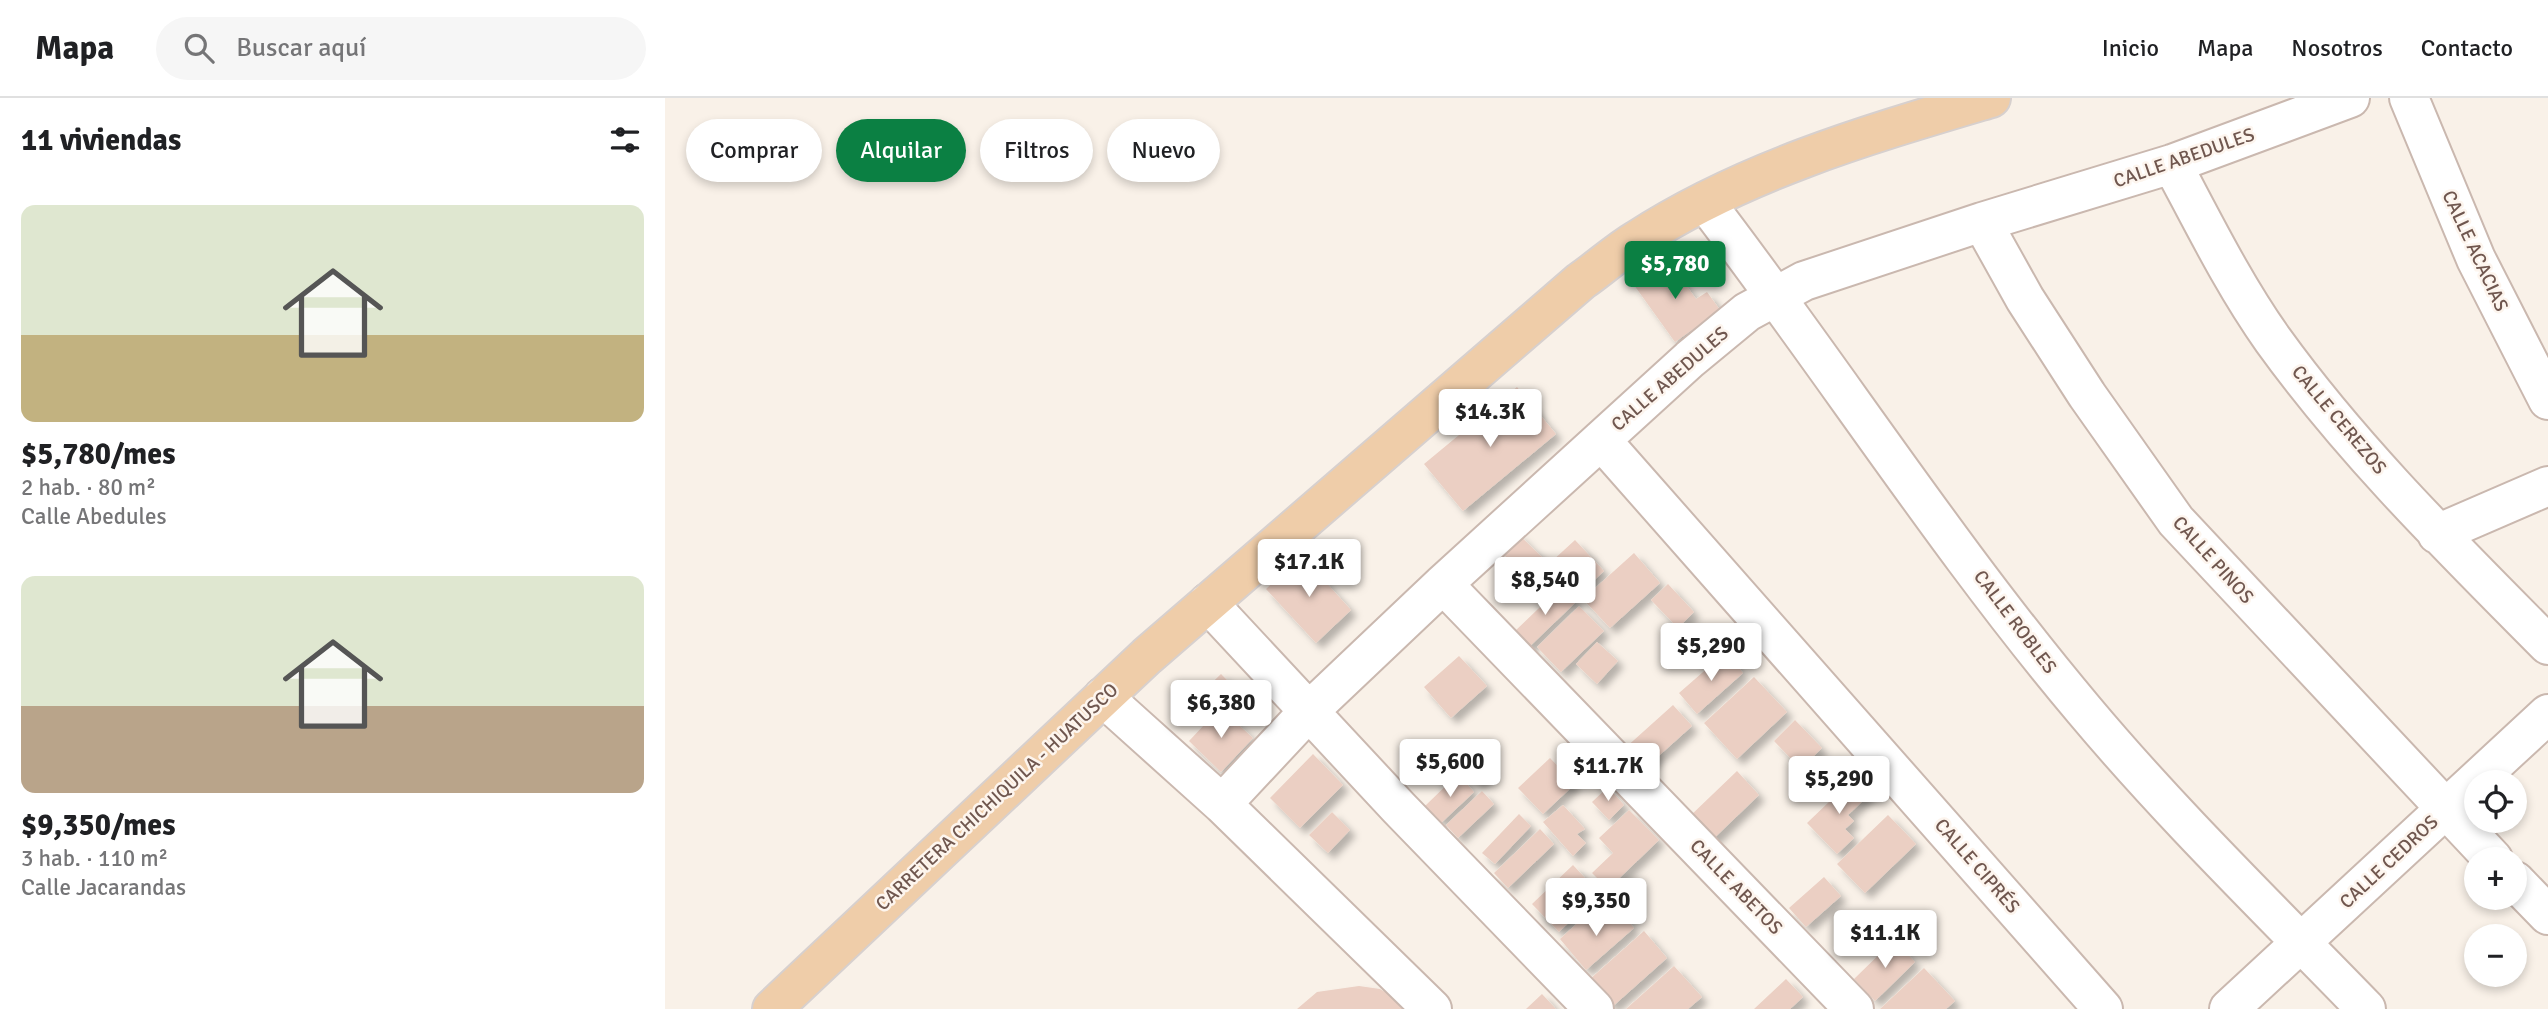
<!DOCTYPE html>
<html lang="es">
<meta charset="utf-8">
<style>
body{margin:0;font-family:Signika,sans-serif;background:#f6f6f6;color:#202124;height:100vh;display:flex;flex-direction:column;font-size:26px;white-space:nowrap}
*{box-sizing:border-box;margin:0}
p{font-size:23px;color:#757577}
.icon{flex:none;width:38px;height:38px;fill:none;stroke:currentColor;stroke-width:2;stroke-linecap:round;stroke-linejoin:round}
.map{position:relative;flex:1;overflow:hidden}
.side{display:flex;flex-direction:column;background:#fff;width:665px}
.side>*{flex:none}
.top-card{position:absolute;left:21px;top:21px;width:665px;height:63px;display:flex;gap:14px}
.tools{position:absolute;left:1799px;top:672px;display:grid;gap:14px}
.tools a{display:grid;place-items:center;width:63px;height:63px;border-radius:50%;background:#fff;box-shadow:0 4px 10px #0003;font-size:35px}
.price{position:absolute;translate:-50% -60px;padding:0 16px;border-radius:7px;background:#fff;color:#222;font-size:23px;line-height:46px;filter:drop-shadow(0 2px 4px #0008)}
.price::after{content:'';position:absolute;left:50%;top:42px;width:21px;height:16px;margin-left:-10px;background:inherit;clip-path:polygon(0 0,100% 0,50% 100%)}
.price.on{background:#0b8043;color:#fff}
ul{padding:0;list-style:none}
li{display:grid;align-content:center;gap:14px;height:371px;padding:0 21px}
li span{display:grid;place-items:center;height:217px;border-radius:14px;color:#555}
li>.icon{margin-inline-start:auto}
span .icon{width:126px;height:126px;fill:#fffc;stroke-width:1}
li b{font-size:30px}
h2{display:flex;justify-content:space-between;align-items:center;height:84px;padding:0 21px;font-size:30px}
.tag{padding:0 24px;border-radius:32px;background:#fff;box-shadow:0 4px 10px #0003;font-size:24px;line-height:63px}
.tag.on{background:#0b8043;color:#fff}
header{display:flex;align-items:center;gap:42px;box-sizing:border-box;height:98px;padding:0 35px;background:#fff;border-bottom:2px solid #e0e0e0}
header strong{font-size:33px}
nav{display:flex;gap:38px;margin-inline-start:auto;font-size:24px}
.search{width:490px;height:63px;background:#f6f6f6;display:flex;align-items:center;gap:18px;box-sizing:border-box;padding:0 24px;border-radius:38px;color:#757577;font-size:26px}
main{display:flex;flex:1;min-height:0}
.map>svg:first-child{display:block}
</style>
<header>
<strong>Mapa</strong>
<div class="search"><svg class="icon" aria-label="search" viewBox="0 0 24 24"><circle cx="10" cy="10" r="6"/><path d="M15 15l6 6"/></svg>Buscar aquí</div>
<nav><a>Inicio</a><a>Mapa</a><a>Nosotros</a><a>Contacto</a></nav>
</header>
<main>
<section class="side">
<h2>11 viviendas<svg class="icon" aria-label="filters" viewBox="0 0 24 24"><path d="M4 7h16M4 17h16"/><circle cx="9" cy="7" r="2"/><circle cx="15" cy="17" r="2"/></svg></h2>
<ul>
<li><span style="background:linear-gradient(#dfe7d0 60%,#c2b280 0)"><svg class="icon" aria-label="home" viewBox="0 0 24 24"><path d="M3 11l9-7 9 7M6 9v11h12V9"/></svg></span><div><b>$5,780/mes</b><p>2 hab. · 80 m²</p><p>Calle Abedules</p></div></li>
<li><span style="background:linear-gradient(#dfe7d0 60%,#b9a48a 0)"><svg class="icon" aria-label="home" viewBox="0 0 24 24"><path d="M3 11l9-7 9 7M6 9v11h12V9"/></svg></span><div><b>$9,350/mes</b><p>3 hab. · 110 m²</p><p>Calle Jacarandas</p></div></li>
</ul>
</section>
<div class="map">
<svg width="1883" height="911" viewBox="0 0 1883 911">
<defs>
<filter id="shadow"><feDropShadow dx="6" dy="6" stdDeviation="3.5" flood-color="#0004"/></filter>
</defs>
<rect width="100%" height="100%" fill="#f9f1e8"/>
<path fill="#ebcfc3" filter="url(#shadow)" d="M1003 162 1031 201 1042 194 1055 212 1010 244 969 187Z
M852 289 891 336 798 413 759 366Z
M852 435 878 460 860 478 834 452Z
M910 442 939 473 916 495 886 464Z
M969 455 995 485 945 530 918 501Z
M637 458 686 512 651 545 601 491Z
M1003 486 1029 514 1013 530 986 502Z
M897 488 912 503 863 550 848 535Z
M914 508 939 533 896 574 872 549Z
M932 544 953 563 932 586 911 566Z
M1061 554 1078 575 1032 616 1014 595Z
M794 558 822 588 786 620 759 589Z
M556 576 571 591 538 622 524 607Z
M1089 579 1122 614 1072 661 1039 625Z
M1008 607 1027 628 978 672 959 651Z
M555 610 588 640 556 674 524 643Z
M1130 622 1157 650 1136 671 1109 643Z
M648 656 678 687 635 730 605 700Z
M885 660 910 686 878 716 853 690Z
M813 662 825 675 812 686 800 673Z
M1072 673 1094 697 1045 744 1023 720Z
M793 676 809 694 776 725 760 708Z
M1189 680 1205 696 1183 717 1189 723 1180 731 1189 740 1172 756 1142 725Z
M943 689 959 707 944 722 927 704Z
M817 693 829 706 793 740 781 727Z
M898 707 920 731 912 736 921 745 908 758 878 724Z
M964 712 994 742 943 791 927 775 948 755 934 740Z
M667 714 685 732 663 755 644 737Z
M854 716 866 728 830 766 817 755Z
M1223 717 1251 746 1200 795 1172 766Z
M875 731 889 746 843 790 829 775Z
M908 767 934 795 894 834 867 806Z
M1159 779 1176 798 1141 829 1124 810Z
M953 811 969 830 921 872 895 841 919 819 930 831Z
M979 833 1002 860 947 909 924 882Z
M1229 842 1250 864 1210 903 1189 881Z
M1009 868 1037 899 1023 911H961Z
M1259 870 1290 903 1281 911H1215Z
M1121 881 1138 899 1125 911H1089Z
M694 888 715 891 747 911H632L652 894Z
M877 896 891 911H861Z"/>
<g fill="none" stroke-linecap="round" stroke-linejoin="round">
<defs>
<path id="minor" d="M1744 0 1811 161 1883 302
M1507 66C1539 126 1569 187 1608 242 1688 353 1787 450 1883 547
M1040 104C1168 271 1283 451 1419 612 1507 717 1606 813 1701 911
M1317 124 1360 201 1422 297 1511 423 1828 761
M936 342 1438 911
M1772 436 1883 388
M778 486 1189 911
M543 505 734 710 929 911
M438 599 557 706 767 911
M557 706 644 613 778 486 1025 261 1082 214 1139 183 1317 124 1507 66 1685 0
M1850 783 1883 817
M1564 911 1883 616"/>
<path id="major" d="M107 911 482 558 916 183C935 170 952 154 972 142 1080 72 1205 36 1326 0"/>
</defs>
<use href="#minor" stroke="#cab8af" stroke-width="42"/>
<use href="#major" stroke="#d7d0ce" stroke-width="42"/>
<use href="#minor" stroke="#fff" stroke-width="38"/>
<use href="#major" stroke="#efcda9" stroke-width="38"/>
</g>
<g text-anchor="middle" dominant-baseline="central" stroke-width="5" stroke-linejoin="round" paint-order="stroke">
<g font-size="19" fill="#70574f" stroke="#fdf5ee">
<text transform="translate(1519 60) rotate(-19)">CALLE ABEDULES</text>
<text transform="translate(1810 153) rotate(65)">CALLE ACACIAS</text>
<text transform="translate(1005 281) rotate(-41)">CALLE ABEDULES</text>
<text transform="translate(1674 322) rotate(50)">CALLE CEREZOS</text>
<text transform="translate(1548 462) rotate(48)">CALLE PINOS</text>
<text transform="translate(1350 524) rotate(53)">CALLE ROBLES</text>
<text transform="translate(332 699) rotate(-43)">CARRETERA CHICHIQUILA - HUATUSCO</text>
<text transform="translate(1724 764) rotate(-43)">CALLE CEDROS</text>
<text transform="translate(1312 768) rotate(49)">CALLE CIPRÉS</text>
<text transform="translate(1071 789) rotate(46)">CALLE ABETOS</text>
</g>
</g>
</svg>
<div class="tools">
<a><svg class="icon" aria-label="locate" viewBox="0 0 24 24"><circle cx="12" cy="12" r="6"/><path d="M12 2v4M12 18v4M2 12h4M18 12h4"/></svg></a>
<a>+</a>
<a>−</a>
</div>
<b class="price on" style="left:1010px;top:203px">$5,780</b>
<b class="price" style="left:825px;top:351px">$14.3K</b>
<b class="price" style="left:644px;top:501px">$17.1K</b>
<b class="price" style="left:880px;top:519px">$8,540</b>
<b class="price" style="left:1046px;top:585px">$5,290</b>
<b class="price" style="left:556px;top:642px">$6,380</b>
<b class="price" style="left:785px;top:701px">$5,600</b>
<b class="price" style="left:943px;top:705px">$11.7K</b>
<b class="price" style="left:1174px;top:718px">$5,290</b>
<b class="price" style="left:931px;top:840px">$9,350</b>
<b class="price" style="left:1220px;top:872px">$11.1K</b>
<div class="top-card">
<a class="tag">Comprar</a>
<a class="tag on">Alquilar</a>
<a class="tag">Filtros</a>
<a class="tag">Nuevo</a>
</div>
</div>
</main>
